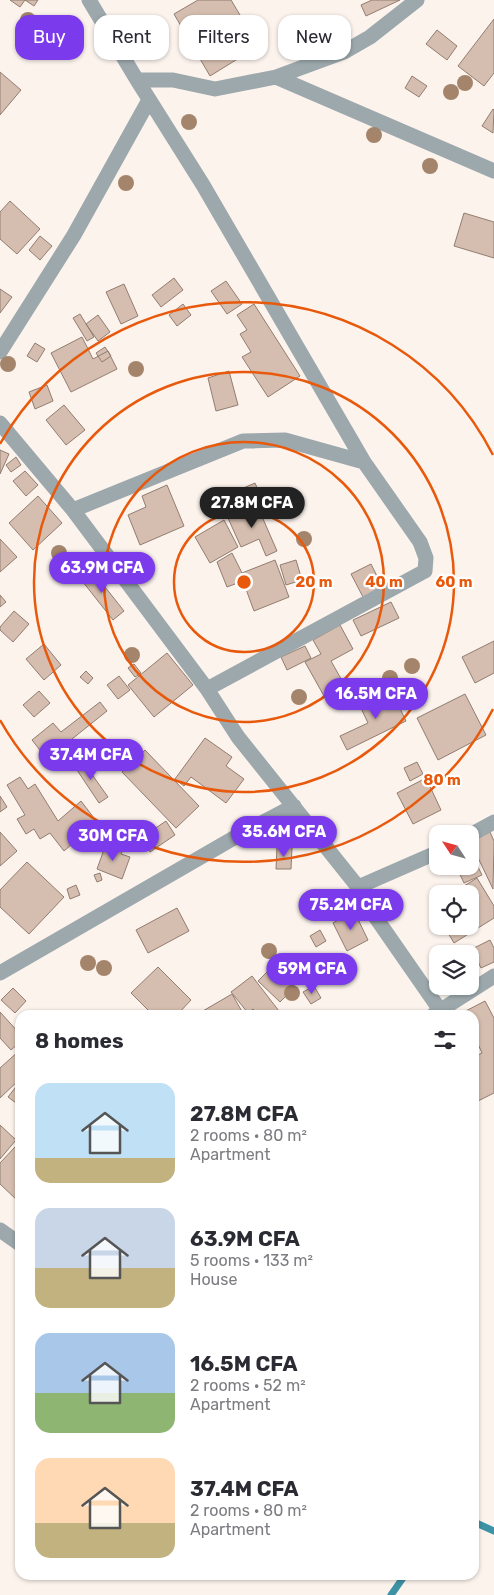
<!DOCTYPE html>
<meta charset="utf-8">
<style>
body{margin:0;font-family:Rubik,sans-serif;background:#f2f2f3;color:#2b2b33;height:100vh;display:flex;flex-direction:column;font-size:19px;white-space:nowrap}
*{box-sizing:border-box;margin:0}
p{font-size:16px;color:#7c7c81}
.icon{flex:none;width:28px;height:28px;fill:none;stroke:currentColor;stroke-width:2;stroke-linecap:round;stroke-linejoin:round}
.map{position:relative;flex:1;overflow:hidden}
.side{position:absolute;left:15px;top:1010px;width:464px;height:570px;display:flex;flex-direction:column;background:#fff;border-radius:15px;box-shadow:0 1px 4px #0004}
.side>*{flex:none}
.banner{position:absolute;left:15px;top:15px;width:465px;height:45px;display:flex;gap:10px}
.needle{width:32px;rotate:306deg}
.fabs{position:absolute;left:429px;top:825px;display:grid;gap:10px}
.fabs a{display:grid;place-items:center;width:50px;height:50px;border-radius:10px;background:#fff;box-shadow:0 1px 4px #0004;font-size:25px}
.price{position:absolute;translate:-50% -42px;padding:0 11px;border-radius:18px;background:#7c3aed;color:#fff;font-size:16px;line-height:32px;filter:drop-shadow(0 1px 2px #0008)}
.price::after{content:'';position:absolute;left:50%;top:30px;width:15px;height:11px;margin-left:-8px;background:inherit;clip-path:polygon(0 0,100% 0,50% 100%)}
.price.selected{background:#222;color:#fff}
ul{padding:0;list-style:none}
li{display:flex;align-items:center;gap:15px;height:125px;padding:0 20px}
li span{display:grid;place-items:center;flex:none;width:140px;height:100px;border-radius:15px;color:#555}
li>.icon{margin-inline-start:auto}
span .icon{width:60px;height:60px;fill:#fffc;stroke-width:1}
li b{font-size:21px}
h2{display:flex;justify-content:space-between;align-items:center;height:60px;padding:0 20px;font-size:21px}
.pill{padding:0 18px;border-radius:15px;background:#fff;box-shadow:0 1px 4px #0004;font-size:18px;line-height:45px}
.pill.selected{background:#7c3aed;color:#fff}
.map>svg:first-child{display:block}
</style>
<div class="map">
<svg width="494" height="1595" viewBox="0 0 494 1595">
<rect width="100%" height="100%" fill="#fcf3ed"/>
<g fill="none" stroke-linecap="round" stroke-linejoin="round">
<path stroke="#3e92a6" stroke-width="7" d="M474 1522 494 1531
M391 1595 405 1575"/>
</g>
<path fill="#d5beaf" stroke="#927d70" d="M10 0H25L20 7Z
M25 0H38L34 6Z
M198 0H231L249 30 234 38 244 55 210 76 174 14Z
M372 0H400L366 16 361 5Z
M494 19V73L484 86 458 66Z
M437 30 457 46 447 60 426 44Z
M0 72 21 90 0 115Z
M412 76 427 86 419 97 405 88Z
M493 109 494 110 493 133 482 126Z
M10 201 40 229 17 254 0 239V212Z
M464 213 494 222V258L454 246Z
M40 236 52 246 40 260 29 250Z
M174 278 183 290 161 307 152 295Z
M226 281 242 304 227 314 211 291Z
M124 284 138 316 121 324 106 292Z
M0 289 12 297 0 313Z
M183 304 191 315 177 326 169 315Z
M254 304 300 376 268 397 242 357 251 352 240 334 247 330 237 315Z
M80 314 94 337 87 341 73 318Z
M98 315 110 332 98 341 86 324Z
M82 337 93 359 108 351 117 369 71 392 51 353Z
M35 343 45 349 37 362 27 356Z
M105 347 111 356 102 362 96 353Z
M229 371 238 405 216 411 208 378Z
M47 385 53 401 35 409 29 392Z
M64 405 85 430 66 445 46 420Z
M0 450 9 454 0 474Z
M16 457 21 465 11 472 6 465Z
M25 471 38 485 26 496 13 481Z
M255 483 263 502 249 508 241 489Z
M167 485 184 526 140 545 128 515 146 507 142 496Z
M38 496 62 523 33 550 9 523Z
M257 505 277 551 266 556 259 539 241 547 228 518Z
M224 520 238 547 210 563 195 537Z
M0 539 17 557 0 572Z
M232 553 242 573 275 560 289 597 254 611 243 581 227 587 217 562Z
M296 560 302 580 286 585 280 565Z
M371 564 383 588 363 597 351 574Z
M90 568 124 611 113 620 79 577Z
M0 595 6 602 0 607Z
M391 602 399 618 361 636 353 620Z
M14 611 29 624 13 642 0 630V627Z
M340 625 353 649 331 661 344 684 324 696 305 662 321 654 313 640Z
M494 641V673L475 683 462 657Z
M44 644 61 665 44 680 26 659Z
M305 646 311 658 287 670 281 657Z
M167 653 193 685 154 717 128 685Z
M134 664 141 673 135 677 128 668Z
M86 671 93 678 88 684 80 677Z
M119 676 130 690 118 699 107 685Z
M391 690 406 721 347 750 340 736 368 723 360 706Z
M39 691 50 703 34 717 23 705Z
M465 694 486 735 438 760 417 718Z
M100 702 107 711 47 759 32 740 53 723 61 732Z
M205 738 232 757 226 766 244 779 226 803 191 777 184 786 175 779Z
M75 742 81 750 73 756 67 748Z
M145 750 199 806 176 828 122 772Z
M81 759 108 797 99 803 73 764Z
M417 762 423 774 410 781 404 768Z
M20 777 28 789 35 784 58 821 81 801 97 822 64 851 50 833 40 839 34 829 26 834 17 819 25 815 7 785Z
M426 778 441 810 413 824 397 793Z
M0 796 7 807 0 812Z
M166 821 175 835 150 852 141 838Z
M0 832 17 851 0 866Z
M490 832 494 841 493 889 470 841Z
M106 844 123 850 121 854 130 857 122 879 97 869Z
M277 847H292L291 869H276Z
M470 851 482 875 464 883 456 866H470Z
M27 862 64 897 29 934 0 907V890Z
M100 873 102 880 97 882 94 875Z
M477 878 494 906V918L454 943 444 926H470V894H451Z
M76 885 80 895 70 899 67 889Z
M438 902V916L432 906Z
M177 908 189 931 148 953 136 930Z
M354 911 368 940 347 951 333 923Z
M320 930 326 941 316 947 310 936Z
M490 940 494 948V962L481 968 472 949Z
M470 959 476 967 470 972Z
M273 966 295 987 280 1002 258 981Z
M158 967 191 1000 177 1015H153L131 993Z
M252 976 282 1015H258L253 1009 248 1013 231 992Z
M314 986 321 998 311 1004 303 992Z
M13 988 26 1001 15 1013 1 1000Z
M232 994 244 1015H196Z
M485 1001 494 1018V1093L474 1103V1057L482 1053 477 1042 474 1043V1015H458Z
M0 1012 20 1034V1042L11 1050 0 1038Z
M20 1050V1079L0 1098V1068Z
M18 1084 20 1086V1106L8 1097Z
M0 1125 16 1140 0 1159Z
M15 1147 20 1151V1199L18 1201 0 1184V1163Z"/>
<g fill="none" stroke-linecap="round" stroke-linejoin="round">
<path stroke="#9ca8ac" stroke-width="15" d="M89 0 137 80 203 185 364 462 420 542 426 558 425 571 207 689
M276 77 494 171
M137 80H173L215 89 276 77 344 52 370 37 417 0
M0 352 74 235 149 100
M0 423 73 510 207 689 238 737 358 887 438 852
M73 510 243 441 285 440 364 462
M470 835 494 822
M358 887 374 915 440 1010
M0 973 246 831 294 806
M433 1015 494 976
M0 1230 20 1244"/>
</g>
<g fill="#a4856b">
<circle cx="28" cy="20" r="8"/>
<circle cx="141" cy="51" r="8"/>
<circle cx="465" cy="83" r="8"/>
<circle cx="451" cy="92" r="8"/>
<circle cx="189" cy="122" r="8"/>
<circle cx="374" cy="135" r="8"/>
<circle cx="430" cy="166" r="8"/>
<circle cx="126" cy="183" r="8"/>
<circle cx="8" cy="364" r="8"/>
<circle cx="136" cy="369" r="8"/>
<circle cx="304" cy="539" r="8"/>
<circle cx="59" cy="553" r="8"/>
<circle cx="132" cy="655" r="8"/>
<circle cx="412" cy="666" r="8"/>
<circle cx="390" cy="678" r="8"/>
<circle cx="299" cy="697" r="8"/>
<circle cx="269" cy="951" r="8"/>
<circle cx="88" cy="963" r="8"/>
<circle cx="104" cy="968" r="8"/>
<circle cx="292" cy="993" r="8"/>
</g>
<g fill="none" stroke="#e8590c" stroke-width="2.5">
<circle cx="244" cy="582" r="70"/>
<circle cx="244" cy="582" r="140"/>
<circle cx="244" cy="582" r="210"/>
<path d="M493 709A280 280 0 0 1 0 720M0 444A280 280 0 0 1 493 455"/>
</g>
<circle cx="244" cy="582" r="8" fill="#e8590c" stroke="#fff" stroke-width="2.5"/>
<g font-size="15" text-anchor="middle" font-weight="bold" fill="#e8590c" stroke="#fff" stroke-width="4.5" stroke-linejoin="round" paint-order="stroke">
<text x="314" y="587">20 m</text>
<text x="384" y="587">40 m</text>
<text x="454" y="587">60 m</text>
<text x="442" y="785">80 m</text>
</g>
</svg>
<div class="fabs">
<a><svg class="needle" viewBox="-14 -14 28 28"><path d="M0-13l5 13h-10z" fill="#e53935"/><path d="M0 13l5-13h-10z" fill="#7c7c81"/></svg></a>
<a><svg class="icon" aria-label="locate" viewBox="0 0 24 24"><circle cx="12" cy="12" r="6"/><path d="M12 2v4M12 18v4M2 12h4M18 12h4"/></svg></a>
<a><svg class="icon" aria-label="layers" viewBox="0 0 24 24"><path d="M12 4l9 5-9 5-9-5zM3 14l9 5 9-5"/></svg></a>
</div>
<b class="price selected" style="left:252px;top:529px">27.8M CFA</b>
<b class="price" style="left:102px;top:594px">63.9M CFA</b>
<b class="price" style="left:376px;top:720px">16.5M CFA</b>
<b class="price" style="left:91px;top:781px">37.4M CFA</b>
<b class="price" style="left:284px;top:858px">35.6M CFA</b>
<b class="price" style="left:113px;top:862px">30M CFA</b>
<b class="price" style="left:351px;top:931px">75.2M CFA</b>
<b class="price" style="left:312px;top:995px">59M CFA</b>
<div class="banner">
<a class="pill selected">Buy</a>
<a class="pill">Rent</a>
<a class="pill">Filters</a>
<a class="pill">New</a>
</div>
<section class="side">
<h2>8 homes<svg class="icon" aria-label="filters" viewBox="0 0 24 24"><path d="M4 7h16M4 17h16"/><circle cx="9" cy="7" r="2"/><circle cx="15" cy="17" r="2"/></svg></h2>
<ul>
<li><span style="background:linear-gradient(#bfe0f5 75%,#c2b280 0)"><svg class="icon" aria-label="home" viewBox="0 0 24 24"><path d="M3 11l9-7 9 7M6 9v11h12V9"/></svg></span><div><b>27.8M CFA</b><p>2 rooms · 80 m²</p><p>Apartment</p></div></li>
<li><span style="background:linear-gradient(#c9d6e8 60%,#c2b280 0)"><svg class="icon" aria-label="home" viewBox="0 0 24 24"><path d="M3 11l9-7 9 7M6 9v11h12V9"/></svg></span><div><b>63.9M CFA</b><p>5 rooms · 133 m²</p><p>House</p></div></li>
<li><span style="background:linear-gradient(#a9c7e8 60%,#8fb573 0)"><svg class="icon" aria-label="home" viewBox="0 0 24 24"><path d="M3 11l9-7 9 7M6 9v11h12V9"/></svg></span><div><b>16.5M CFA</b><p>2 rooms · 52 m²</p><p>Apartment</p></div></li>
<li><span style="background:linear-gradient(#ffd9b3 65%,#c2b280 0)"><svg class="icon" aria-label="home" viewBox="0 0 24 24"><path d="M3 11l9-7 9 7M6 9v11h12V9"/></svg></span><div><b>37.4M CFA</b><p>2 rooms · 80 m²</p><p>Apartment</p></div></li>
</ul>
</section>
</div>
